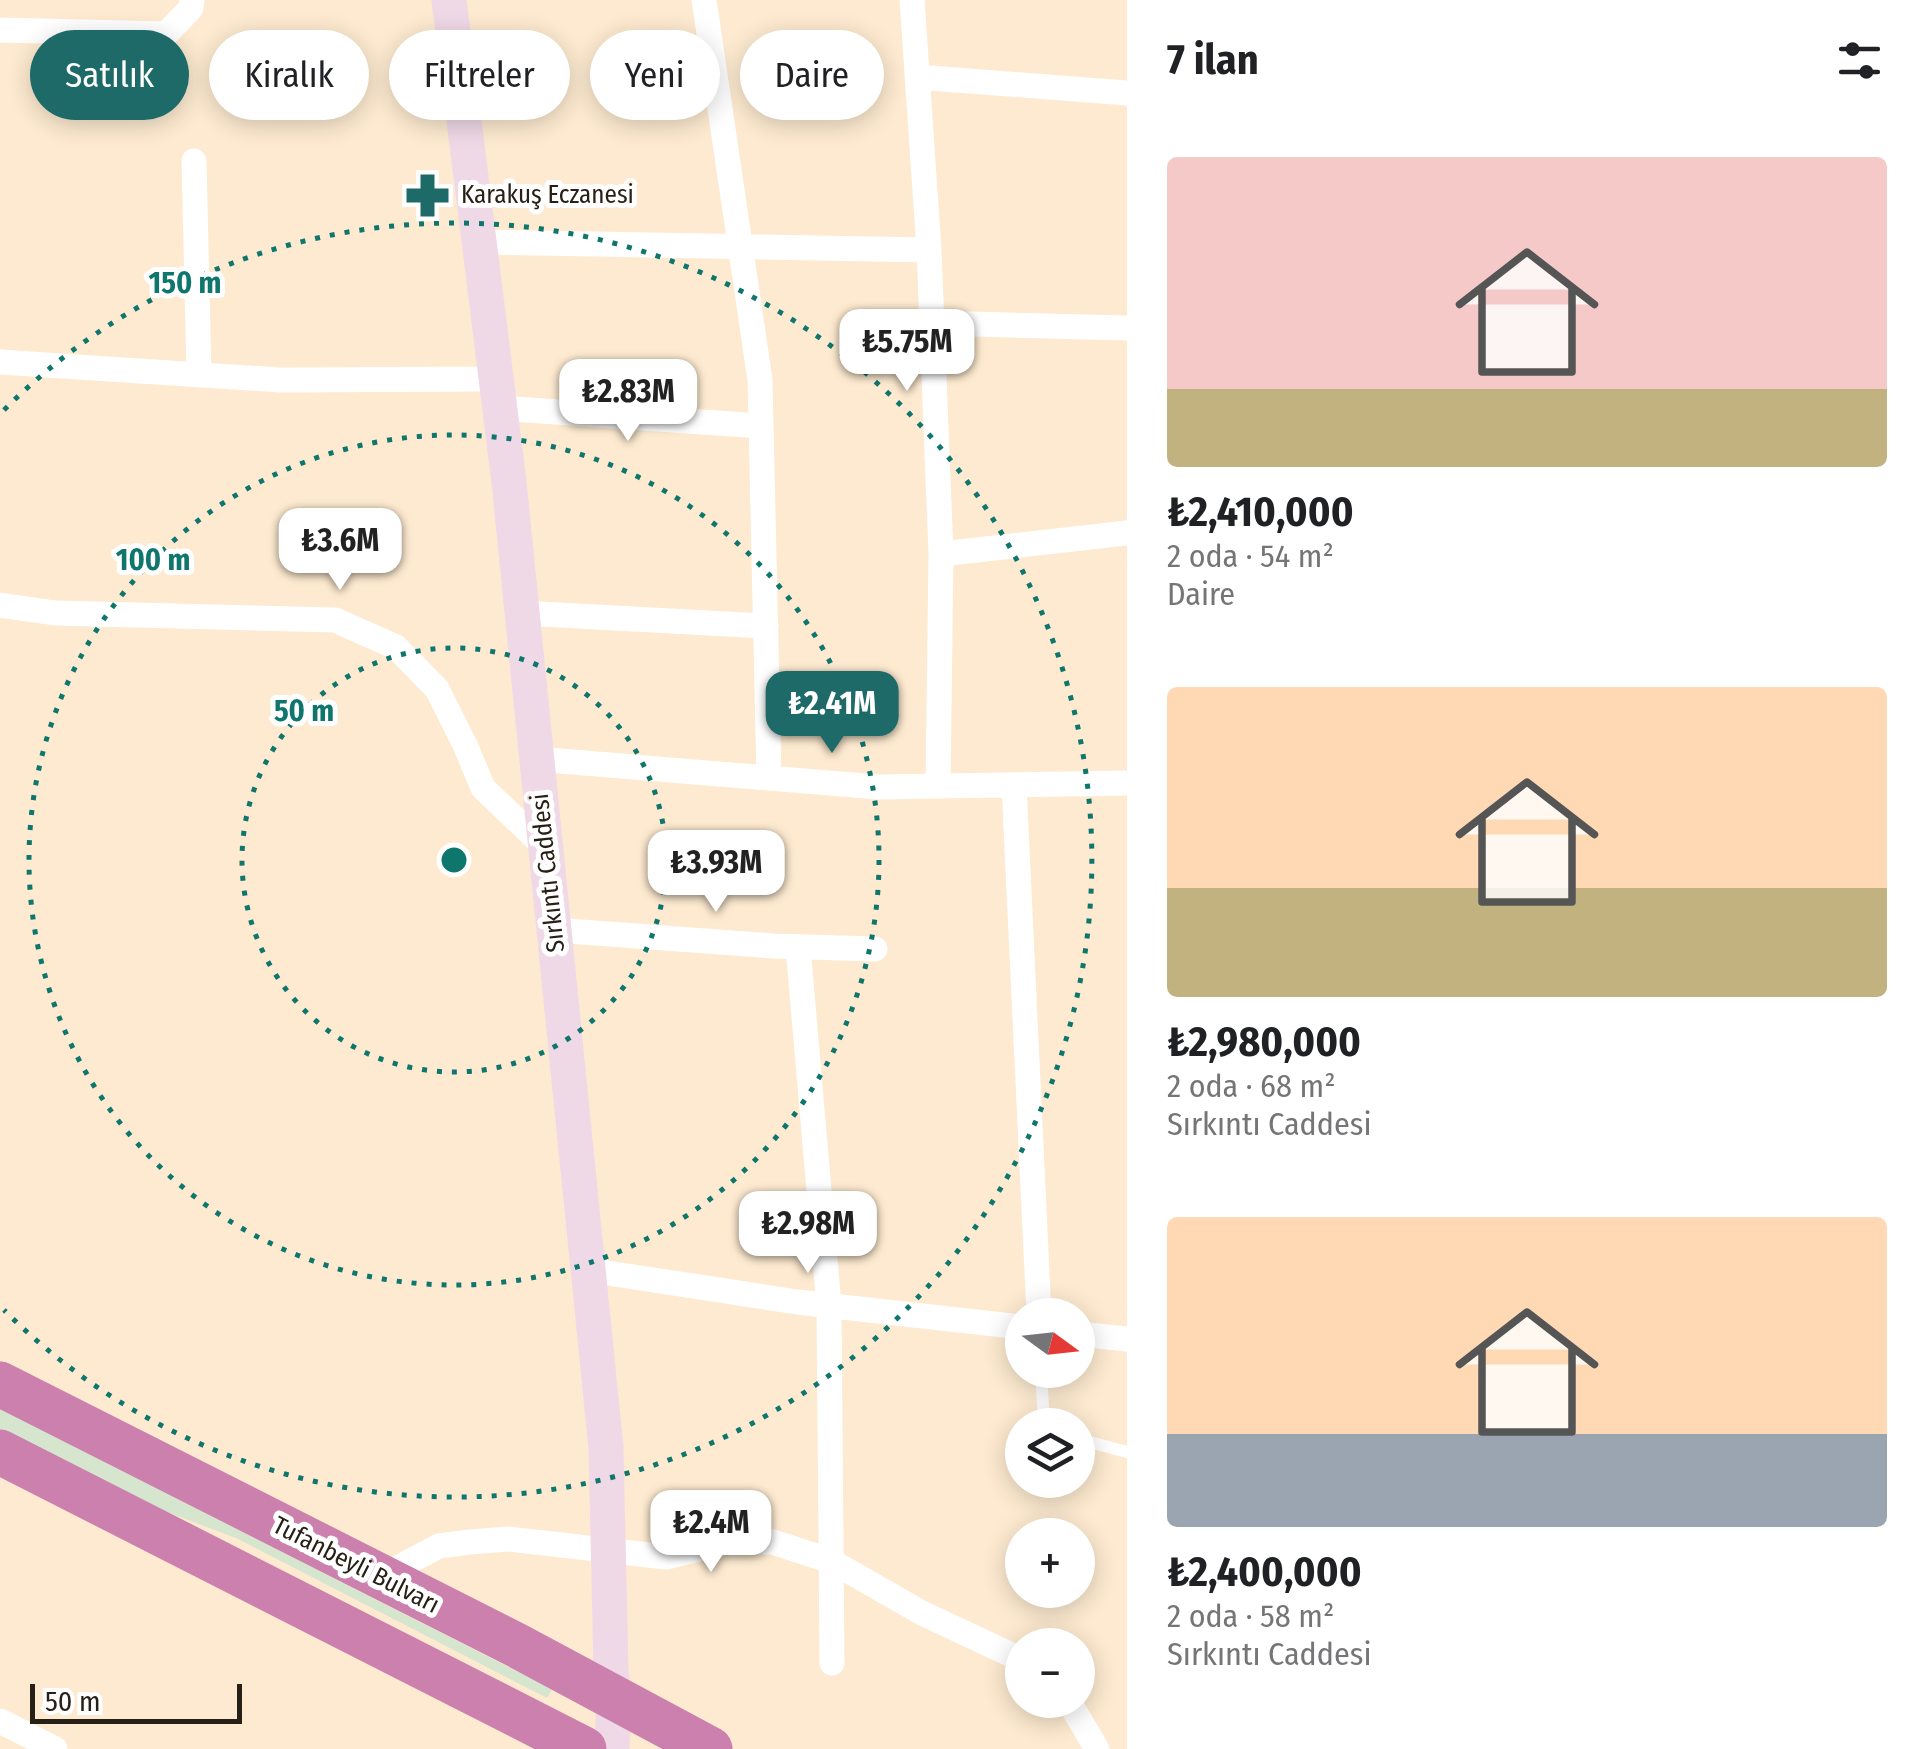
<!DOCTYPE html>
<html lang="tr">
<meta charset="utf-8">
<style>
body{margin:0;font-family:"Fira Sans Condensed",sans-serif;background:#f2f2f2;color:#202124;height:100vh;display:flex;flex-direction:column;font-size:38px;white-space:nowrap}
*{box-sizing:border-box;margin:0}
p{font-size:32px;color:#757577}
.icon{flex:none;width:55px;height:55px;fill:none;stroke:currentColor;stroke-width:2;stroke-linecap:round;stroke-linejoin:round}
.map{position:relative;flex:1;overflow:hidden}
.side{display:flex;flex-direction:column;background:#fff;width:800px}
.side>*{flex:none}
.hud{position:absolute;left:30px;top:30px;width:945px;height:90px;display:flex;gap:20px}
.needle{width:65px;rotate:105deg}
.controls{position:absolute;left:1005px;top:1298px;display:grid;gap:20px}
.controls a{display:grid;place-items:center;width:90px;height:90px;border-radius:50%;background:#fff;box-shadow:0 5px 25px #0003;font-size:50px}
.scale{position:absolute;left:30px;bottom:25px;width:212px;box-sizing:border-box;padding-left:10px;border:5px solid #272016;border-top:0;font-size:28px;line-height:35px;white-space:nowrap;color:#272016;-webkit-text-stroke:8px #fff;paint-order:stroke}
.price{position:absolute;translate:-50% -85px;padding:0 22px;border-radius:20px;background:#fff;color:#222;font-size:32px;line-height:65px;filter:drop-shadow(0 2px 5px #0008)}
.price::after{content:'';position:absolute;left:50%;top:60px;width:30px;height:22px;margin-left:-15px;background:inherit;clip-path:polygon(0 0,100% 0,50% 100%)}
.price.active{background:#1d6a68;color:#fff}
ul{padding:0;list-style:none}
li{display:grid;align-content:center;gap:20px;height:530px;padding:0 40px}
li span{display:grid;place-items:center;height:310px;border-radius:10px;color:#555}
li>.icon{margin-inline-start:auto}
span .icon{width:180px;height:180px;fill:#fffc;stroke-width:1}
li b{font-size:42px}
h2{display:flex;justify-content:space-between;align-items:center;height:120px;padding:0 40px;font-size:42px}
.chip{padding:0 35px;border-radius:45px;background:#fff;box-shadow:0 5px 25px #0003;font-size:35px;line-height:90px}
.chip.active{background:#1d6a68;color:#fff}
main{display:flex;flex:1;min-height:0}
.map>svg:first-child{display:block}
</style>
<main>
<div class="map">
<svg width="1127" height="1749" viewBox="0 0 1127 1749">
<rect width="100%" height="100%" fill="#fdead0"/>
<path fill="#d6e5ce" d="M0 1409 552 1689 547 1698 236 1538 167 1512 0 1429Z"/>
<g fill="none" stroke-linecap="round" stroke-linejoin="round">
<path stroke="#fff" stroke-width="12" d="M1041 1370 1044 1425
M1078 1439 1127 1452"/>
<path stroke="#fff" stroke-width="25" d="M704 0 760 380 769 778
M912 0 929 250 941 554 938 786
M0 30 166 34 191 8 192 0
M917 77 1127 93
M194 161 199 374
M479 242 929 250
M932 323 1127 328
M0 362 280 380 496 379
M499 408 761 426
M941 554 1127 533
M0 605 55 613 335 620 396 647 437 689 466 747 483 788 546 848
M522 613 766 626
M536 759 878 787 1127 783
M1014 785 1039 1315
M554 930 774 946 875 949
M798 947 829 1306 832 1663
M588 1270 797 1302 1022 1327
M1078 1334 1127 1339
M380 1577 439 1546 470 1542 508 1539 666 1557 728 1542H773L831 1561 922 1613 1022 1660
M1068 1700 1097 1749
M0 1721 55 1749"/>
<path stroke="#f0d9e7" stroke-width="35" d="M449 0 509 482 606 1448 611 1670 614 1698 612 1749"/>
<path stroke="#cc80ae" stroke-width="45" d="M0 1384 518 1646 710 1749
M0 1452 584 1749"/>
</g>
<g fill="none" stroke="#0f766e" stroke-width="5" stroke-dasharray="5 10">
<circle cx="454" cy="860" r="212"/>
<circle cx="454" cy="860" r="425"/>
<path d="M4 410A637 637 0 1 1 4 1310"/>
</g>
<defs>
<symbol id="pharmacy-bare" viewBox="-9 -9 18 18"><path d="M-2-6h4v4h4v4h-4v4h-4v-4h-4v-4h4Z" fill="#1d6a68" stroke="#fff" stroke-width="2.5" paint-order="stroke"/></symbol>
</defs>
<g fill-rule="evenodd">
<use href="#pharmacy-bare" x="396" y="164" width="63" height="63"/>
</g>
<g text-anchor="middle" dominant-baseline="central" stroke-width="10" stroke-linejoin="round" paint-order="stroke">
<g font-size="25" fill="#272016" stroke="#fff" text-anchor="start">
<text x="461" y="195">Karakuş Eczanesi</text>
</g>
<g font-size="25" fill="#272016" stroke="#fff">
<text transform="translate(548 873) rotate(-96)">Sırkıntı Caddesi</text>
<text transform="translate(356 1565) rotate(27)">Tufanbeyli Bulvarı</text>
</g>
</g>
<circle cx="454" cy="860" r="15" fill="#0f766e" stroke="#fff" stroke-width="5"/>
<g font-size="30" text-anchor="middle" font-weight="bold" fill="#0f766e" stroke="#fff" stroke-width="10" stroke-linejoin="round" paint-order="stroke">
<text x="185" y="293">150 m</text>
<text x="153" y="570">100 m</text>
<text x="304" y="721">50 m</text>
</g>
</svg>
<div class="controls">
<a><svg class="needle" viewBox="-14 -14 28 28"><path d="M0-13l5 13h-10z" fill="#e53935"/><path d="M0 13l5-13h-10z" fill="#757577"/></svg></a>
<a><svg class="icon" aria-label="layers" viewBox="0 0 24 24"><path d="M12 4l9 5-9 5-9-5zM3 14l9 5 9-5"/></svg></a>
<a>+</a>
<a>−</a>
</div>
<div class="scale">50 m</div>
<b class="price" style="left:907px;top:394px">₺5.75M</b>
<b class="price" style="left:628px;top:444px">₺2.83M</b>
<b class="price" style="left:340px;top:593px">₺3.6M</b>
<b class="price active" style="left:832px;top:756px">₺2.41M</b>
<b class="price" style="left:716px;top:915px">₺3.93M</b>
<b class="price" style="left:808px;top:1276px">₺2.98M</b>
<b class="price" style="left:711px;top:1575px">₺2.4M</b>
<div class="hud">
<a class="chip active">Satılık</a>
<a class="chip">Kiralık</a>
<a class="chip">Filtreler</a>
<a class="chip">Yeni</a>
<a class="chip">Daire</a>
</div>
</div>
<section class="side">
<h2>7 ilan<svg class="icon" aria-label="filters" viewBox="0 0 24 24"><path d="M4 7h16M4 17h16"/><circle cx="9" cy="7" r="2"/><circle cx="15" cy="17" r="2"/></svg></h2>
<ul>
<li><span style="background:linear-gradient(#f6c9c9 75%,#c2b280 0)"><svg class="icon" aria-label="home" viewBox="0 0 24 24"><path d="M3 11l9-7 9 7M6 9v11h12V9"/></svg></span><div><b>₺2,410,000</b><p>2 oda · 54 m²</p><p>Daire</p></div></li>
<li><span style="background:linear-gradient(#ffd9b3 65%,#c2b280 0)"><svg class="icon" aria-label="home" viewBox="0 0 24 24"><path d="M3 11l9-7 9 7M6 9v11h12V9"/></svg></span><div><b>₺2,980,000</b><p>2 oda · 68 m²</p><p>Sırkıntı Caddesi</p></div></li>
<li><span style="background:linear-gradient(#ffd9b3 70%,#9aa5b1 0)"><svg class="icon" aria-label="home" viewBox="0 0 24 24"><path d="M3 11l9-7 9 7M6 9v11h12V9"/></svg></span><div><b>₺2,400,000</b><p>2 oda · 58 m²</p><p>Sırkıntı Caddesi</p></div></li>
</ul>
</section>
</main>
